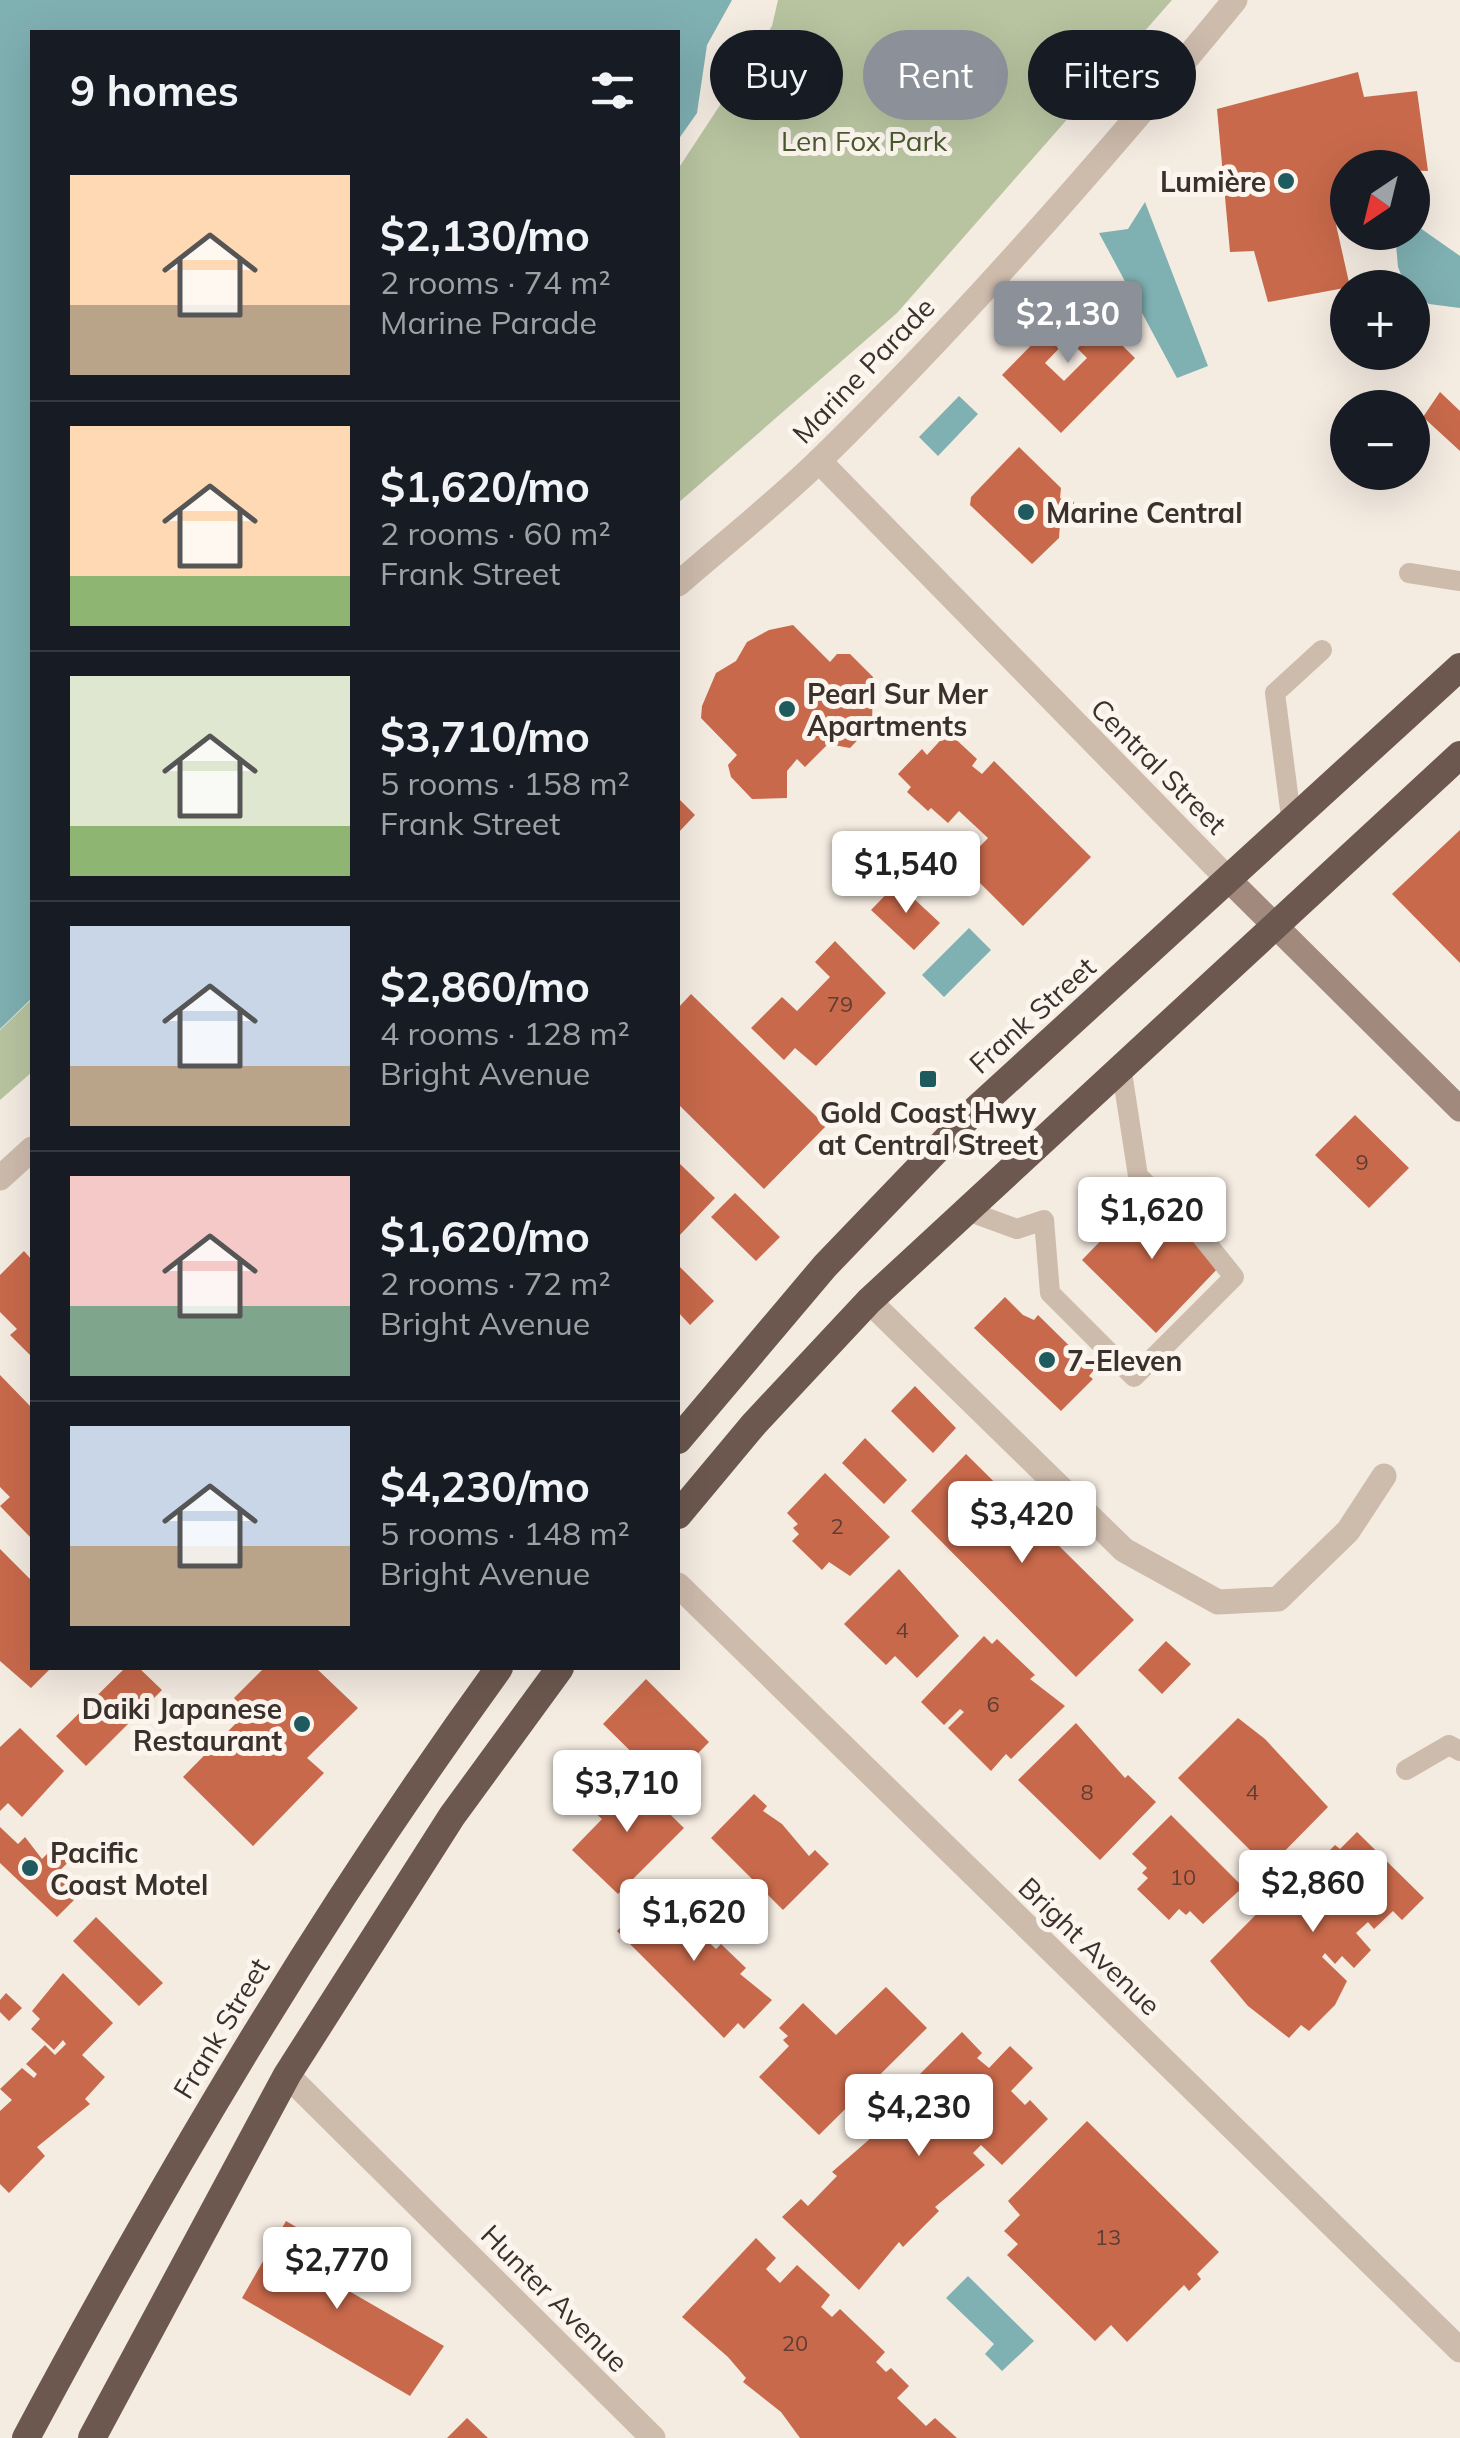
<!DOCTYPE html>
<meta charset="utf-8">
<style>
body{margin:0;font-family:Mulish,sans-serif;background:#242831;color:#f1f3f6;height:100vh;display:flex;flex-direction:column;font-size:38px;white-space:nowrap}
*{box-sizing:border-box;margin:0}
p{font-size:32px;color:#9ea1a6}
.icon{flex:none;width:55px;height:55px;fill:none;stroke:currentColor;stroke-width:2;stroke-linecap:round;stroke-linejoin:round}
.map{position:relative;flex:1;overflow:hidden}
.drawer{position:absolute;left:30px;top:30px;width:650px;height:1640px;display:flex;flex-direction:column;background:#171b24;border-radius:0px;box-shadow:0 10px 40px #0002}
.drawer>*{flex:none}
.top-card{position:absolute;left:710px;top:30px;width:600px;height:90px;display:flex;gap:20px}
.needle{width:65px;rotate:215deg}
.fabs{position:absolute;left:1330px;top:150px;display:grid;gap:20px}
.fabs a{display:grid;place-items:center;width:100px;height:100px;border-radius:50%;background:#171b24;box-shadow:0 10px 40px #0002;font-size:50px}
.price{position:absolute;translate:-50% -85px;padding:0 22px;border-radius:10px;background:#fff;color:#222;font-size:32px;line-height:65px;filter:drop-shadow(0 2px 5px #0008)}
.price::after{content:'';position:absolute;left:50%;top:60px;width:30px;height:22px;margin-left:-15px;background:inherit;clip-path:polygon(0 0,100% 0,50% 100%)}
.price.active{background:#8c9099;color:#fff}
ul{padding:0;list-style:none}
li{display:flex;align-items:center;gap:30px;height:250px;padding:0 40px}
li+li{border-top:2px solid #363941}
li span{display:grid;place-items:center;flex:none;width:280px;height:200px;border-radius:0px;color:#555}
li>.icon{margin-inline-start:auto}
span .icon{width:120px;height:120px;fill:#fffc;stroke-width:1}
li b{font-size:42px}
h2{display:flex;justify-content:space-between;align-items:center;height:120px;padding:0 40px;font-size:42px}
.tag{padding:0 35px;border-radius:45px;background:#171b24;box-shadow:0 10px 40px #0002;font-size:35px;line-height:90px}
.tag.active{background:#8c9099;color:#fff}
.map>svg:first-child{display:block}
</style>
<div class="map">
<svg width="1460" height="2438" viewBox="0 0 1460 2438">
<rect width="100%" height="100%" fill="#f4ebe1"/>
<path fill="#b8c4a0" d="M778 0H1172L897 313 678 503V169L772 26Z
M32 999V1072L0 1100V1030Z"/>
<path fill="#7fb0b2" d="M0 0H732L707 45 697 113 678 140V32H32V998L0 1029Z
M1145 202 1208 366 1177 378 1099 233 1128 229Z
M1413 223 1460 256V308L1429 304 1413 294 1412 288 1406 287 1398 267 1395 233 1412 232Z
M959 396 978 414 938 456 919 437Z
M969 928 991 950 944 997 922 975Z
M968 2276 1034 2341 1002 2371 985 2354 994 2344 946 2298Z"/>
<path fill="#c8694b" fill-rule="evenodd" d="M1358 72 1364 97 1417 91 1428 171 1348 168V189L1333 211 1350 287 1268 302 1254 251 1230 252 1217 109Z
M1076 300 1135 358 1061 433 1002 375ZM1068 339 1087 358 1064 381 1045 363Z
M1440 392 1460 411V451L1423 417Z
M1019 447 1061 488 1060 498 1074 502V519L1070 524H1060L1059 538 1032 564 970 505 971 497Z
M793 625 830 662 837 654H850L873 677 872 725 850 748 828 744 805 767 797 759 787 771V798L752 799 731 777 728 765 737 755 701 718 702 706 716 673 736 661 747 642 769 630Z
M948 732 977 759 972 766 982 774 994 761 1091 857 1023 926 962 865 988 838 959 811 948 823 931 808 928 811 907 792 911 787 898 774 922 749 927 755Z
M678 798 695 815 678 833Z
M1460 830V963L1392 894Z
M897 883 940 923 914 950 871 910Z
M835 941 886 993 816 1066 795 1048 784 1060 751 1028 782 997 797 1011 830 977 815 962Z
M691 994 826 1126 764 1189 678 1104V1008Z
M1355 1115 1409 1168 1369 1208 1315 1155Z
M678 1162 715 1198 678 1237Z
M1148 1192 1221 1265 1156 1333 1082 1260Z
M735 1193 780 1237 756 1261 711 1217Z
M24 1251 32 1260V1357L10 1335 17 1329 0 1312V1275Z
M678 1265 714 1301 690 1325 678 1312Z
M1005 1297 1023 1315 1034 1320 1038 1315 1094 1370 1089 1376 1093 1379 1061 1411 974 1328Z
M0 1375 32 1408V1539L0 1506 10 1497 0 1487Z
M915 1386 956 1428 933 1453 891 1411Z
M865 1438 907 1480 884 1504 842 1463Z
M966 1454 1134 1620 1076 1677 911 1511Z
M825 1473 890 1537 850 1576 829 1562 822 1570 792 1541 799 1534 793 1528 798 1524 787 1513Z
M0 1549 32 1581V1668H51L31 1688 0 1661Z
M899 1569 959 1636 917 1678 895 1656 886 1665 844 1624Z
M984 1636 992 1644 997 1639 1035 1675 1030 1679 1065 1706 1011 1759 1006 1754 991 1771 948 1728 964 1712 960 1709 944 1725 921 1702Z
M1166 1641 1191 1664 1162 1694 1138 1670Z
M125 1668H139L162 1690 86 1766 56 1736Z
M264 1668H316L358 1708 307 1758 324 1773 253 1846 183 1777 247 1712 234 1698Z
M646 1679 709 1742 666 1786 603 1724Z
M1238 1718 1265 1739 1328 1807 1268 1868 1178 1778Z
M1076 1723 1125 1778 1128 1775 1156 1802 1100 1860 1018 1780Z
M20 1728 64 1771 22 1817 8 1803 0 1811V1747Z
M630 1775 684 1828 618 1894 572 1850 602 1819 594 1812Z
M754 1794 767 1806 763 1811 782 1824 809 1856 815 1850 829 1864 783 1910 711 1838Z
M1171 1815 1243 1887 1203 1924 1190 1911 1186 1915 1179 1909 1169 1920 1137 1889 1148 1878 1142 1873 1147 1868 1132 1854Z
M0 1827 18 1844 25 1837 42 1859 64 1837 79 1852 57 1873 81 1893 57 1917 0 1863Z
M1357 1832 1424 1898 1402 1920 1393 1911 1374 1929 1368 1922 1356 1933 1371 1950 1354 1968 1342 1956 1335 1964 1325 1953 1322 1957 1347 1981 1335 2005 1309 2031 1301 2025 1289 2038 1248 2006 1210 1961 1312 1858 1317 1863 1335 1845 1340 1849Z
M663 1885 677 1899 670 1905 703 1931 700 1934 716 1949 721 1944 746 1968 740 1974 772 2000 744 2029 738 2023 724 2038 617 1931Z
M96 1917 163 1983 139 2006 73 1941Z
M63 1973 113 2023 82 2055 105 2077 85 2099 90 2104 37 2147 45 2156 9 2193 0 2184V2111L12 2100 0 2089 22 2068 34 2078 37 2074 26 2064 45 2045 55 2055 66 2044 63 2040 54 2050 31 2029 40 2019 32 2011Z
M886 1987 927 2028 819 2135 759 2077 789 2046 783 2040 788 2036 779 2028 803 2003 836 2035Z
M6 1993 22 2008 9 2021 0 2012V2000Z
M962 2032 982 2053 977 2058 989 2068 1010 2046 1033 2068 1011 2091 1025 2105 1030 2100 1048 2119 1002 2165 981 2145 973 2153 985 2165 935 2207 939 2211 903 2247 899 2242 859 2290 782 2217 801 2199 808 2206 837 2176 832 2172 896 2116 889 2109 910 2089 917 2096 923 2089 914 2080Z
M1087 2121 1219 2252 1197 2274 1201 2279 1189 2291 1184 2285 1127 2342 1111 2325 1095 2341 1007 2255 1018 2244 1004 2231 1020 2215 1008 2201Z
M286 2221 337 2251 323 2276 444 2346 410 2396 242 2298Z
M756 2238 776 2258 766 2269 780 2283 797 2265 830 2295 821 2307 832 2317 840 2309 885 2352 876 2362 886 2372 891 2368 909 2386 897 2398 926 2426 935 2418 957 2438H800L781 2412 743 2382 746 2378 728 2357 682 2317Z
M467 2418 488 2438H447Z"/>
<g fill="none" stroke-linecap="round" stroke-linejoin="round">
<path stroke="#cdbbac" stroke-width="20" d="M1409 573 1460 581
M1291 817 1275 693 1322 650
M965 1210 1017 1229 1044 1220 1050 1293 1134 1377 1234 1277 1198 1232 1138 1176 1121 1066
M1406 1770 1449 1745 1460 1751"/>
<path stroke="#cdbbac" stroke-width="25" d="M819 461 1227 878
M869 1301 1124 1550 1218 1602 1278 1599 1348 1531 1384 1476
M678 1585 1460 2350
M287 2075 653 2438"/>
<path stroke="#cdbbac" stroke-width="25" d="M678 584C725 543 776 503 821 459 968 315 1105 158 1235 0
M0 1178 32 1149"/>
<path stroke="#a18a7d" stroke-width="25" d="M1227 878 1460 1109"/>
<path stroke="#6c584f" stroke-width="28" d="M678 1440 825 1266 973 1112 1460 667
M678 1515 754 1424 869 1301 1460 755
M26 2438C168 2172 322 1912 499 1668
M92 2438 287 2075 452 1816 560 1668"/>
</g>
<g fill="#1f5a5e" stroke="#fbf5ee" stroke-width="4">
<circle cx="1286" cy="181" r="10"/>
<circle cx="1026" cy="512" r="10"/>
<circle cx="787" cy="709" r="10"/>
<rect x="918" y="1069" width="20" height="20" rx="5"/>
<circle cx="1047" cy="1360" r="10"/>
<circle cx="302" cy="1724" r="10"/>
<circle cx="30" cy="1868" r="10"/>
</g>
<g text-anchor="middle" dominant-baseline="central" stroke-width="10" stroke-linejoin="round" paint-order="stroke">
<g font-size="22" fill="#5e3e33">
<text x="840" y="1004">79</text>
<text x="1362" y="1162">9</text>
<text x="837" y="1526">2</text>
<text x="902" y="1630">4</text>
<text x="993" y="1704">6</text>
<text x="1087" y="1792">8</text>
<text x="1252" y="1792">4</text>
<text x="1183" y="1877">10</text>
<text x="1108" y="2237">13</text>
<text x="795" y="2343">20</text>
</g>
<g font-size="28" fill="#4a5a2e" stroke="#fbf5ee">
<text x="864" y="140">Len Fox Park</text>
</g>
<g font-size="28" font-weight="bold" fill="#3b302b" stroke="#fbf5ee" text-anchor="start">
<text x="1266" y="181" text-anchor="end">Lumière</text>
<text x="1046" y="512">Marine Central</text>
<text x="807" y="693">Pearl Sur Mer<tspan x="807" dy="32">Apartments</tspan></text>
<text x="928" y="1112" text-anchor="middle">Gold Coast Hwy<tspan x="928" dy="32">at Central Street</tspan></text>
<text x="1067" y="1360">7-Eleven</text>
<text x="282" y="1708" text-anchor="end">Daiki Japanese<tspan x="282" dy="32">Restaurant</tspan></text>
<text x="50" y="1852">Pacific<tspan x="50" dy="32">Coast Motel</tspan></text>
</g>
<g font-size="28" fill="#3b302b" stroke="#fbf5ee">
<text transform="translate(863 370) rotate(-46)">Marine Parade</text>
<text transform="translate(1159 766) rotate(45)">Central Street</text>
<text transform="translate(1032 1015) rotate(-42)">Frank Street</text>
<text transform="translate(1090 1946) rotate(44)">Bright Avenue</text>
<text transform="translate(221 2028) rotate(-59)">Frank Street</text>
<text transform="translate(555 2298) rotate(45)">Hunter Avenue</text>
</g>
</g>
</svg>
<div class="fabs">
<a><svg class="needle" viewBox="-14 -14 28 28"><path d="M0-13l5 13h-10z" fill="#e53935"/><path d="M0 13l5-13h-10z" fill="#9ea1a6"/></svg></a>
<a>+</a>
<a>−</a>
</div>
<b class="price active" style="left:1068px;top:366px">$2,130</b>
<b class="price" style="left:906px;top:916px">$1,540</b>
<b class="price" style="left:1152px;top:1262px">$1,620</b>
<b class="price" style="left:1022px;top:1566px">$3,420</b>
<b class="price" style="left:627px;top:1835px">$3,710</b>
<b class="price" style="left:1313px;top:1935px">$2,860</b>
<b class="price" style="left:694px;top:1964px">$1,620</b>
<b class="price" style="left:919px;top:2159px">$4,230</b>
<b class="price" style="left:337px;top:2312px">$2,770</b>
<div class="top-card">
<a class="tag">Buy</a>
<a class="tag active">Rent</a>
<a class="tag">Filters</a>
</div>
<section class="drawer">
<h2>9 homes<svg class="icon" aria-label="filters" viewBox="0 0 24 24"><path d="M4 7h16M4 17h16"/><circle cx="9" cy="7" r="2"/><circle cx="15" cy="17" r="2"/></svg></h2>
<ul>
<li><span style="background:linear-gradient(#ffd9b3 65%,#b9a48a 0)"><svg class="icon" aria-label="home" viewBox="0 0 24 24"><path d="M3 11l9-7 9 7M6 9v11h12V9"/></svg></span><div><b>$2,130/mo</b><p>2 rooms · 74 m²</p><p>Marine Parade</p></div></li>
<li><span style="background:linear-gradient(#ffd9b3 75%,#8fb573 0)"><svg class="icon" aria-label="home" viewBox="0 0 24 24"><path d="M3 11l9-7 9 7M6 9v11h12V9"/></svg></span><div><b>$1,620/mo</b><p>2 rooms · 60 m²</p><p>Frank Street</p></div></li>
<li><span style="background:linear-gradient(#dfe7d0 75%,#8fb573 0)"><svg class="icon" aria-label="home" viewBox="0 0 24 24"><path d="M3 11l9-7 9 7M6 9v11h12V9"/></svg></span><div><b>$3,710/mo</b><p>5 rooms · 158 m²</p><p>Frank Street</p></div></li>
<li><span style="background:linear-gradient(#c9d6e8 70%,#b9a48a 0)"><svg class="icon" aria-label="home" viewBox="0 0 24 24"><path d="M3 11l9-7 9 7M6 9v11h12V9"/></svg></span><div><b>$2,860/mo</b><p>4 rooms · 128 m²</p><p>Bright Avenue</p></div></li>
<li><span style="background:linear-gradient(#f6c9c9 65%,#7fa58c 0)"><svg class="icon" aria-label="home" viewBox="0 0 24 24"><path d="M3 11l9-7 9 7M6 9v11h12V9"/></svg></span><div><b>$1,620/mo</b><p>2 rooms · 72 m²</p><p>Bright Avenue</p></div></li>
<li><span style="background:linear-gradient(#c9d6e8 60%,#b9a48a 0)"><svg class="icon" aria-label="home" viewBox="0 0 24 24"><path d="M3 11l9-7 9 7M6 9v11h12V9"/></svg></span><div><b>$4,230/mo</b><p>5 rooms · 148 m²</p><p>Bright Avenue</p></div></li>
</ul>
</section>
</div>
